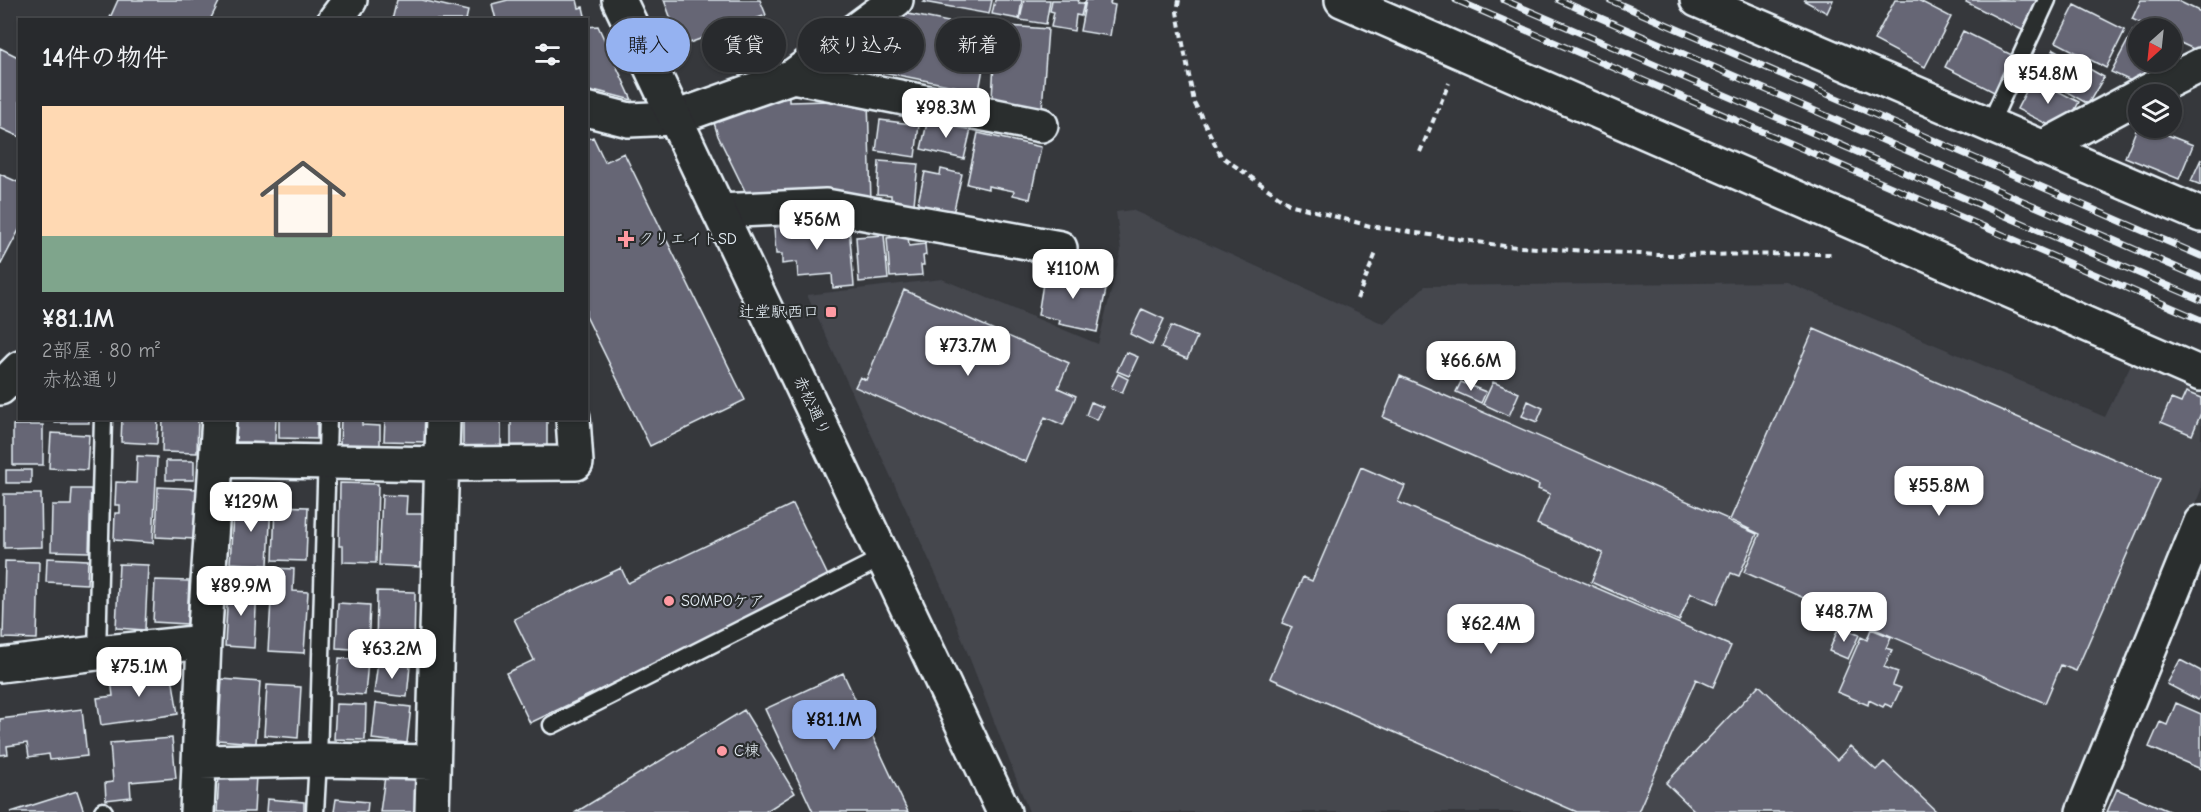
<!DOCTYPE html>
<html lang="ja">
<meta charset="utf-8">
<style>
body{margin:0;font-family:"Comic Neue","Klee One",sans-serif;background:#303235;color:#f1f3f6;height:100vh;display:flex;flex-direction:column;font-size:22px;white-space:nowrap}
*{box-sizing:border-box;margin:0}
p{font-size:20px;color:#a5a7aa}
.icon{flex:none;width:33px;height:33px;fill:none;stroke:currentColor;stroke-width:2;stroke-linecap:round;stroke-linejoin:round}
.map{position:relative;flex:1;overflow:hidden}
.panel{position:absolute;left:18px;top:18px;width:570px;height:402px;display:flex;flex-direction:column;background:#282a2d;border-radius:0px;box-shadow:0 2px 4px #0004,0 0 0 2px #444649}
.panel>*{flex:none}
.top-card{position:absolute;left:606px;top:18px;width:570px;height:54px;display:flex;gap:12px}
.needle{width:39px;rotate:207deg}
.buttons{position:absolute;left:2128px;top:18px;display:grid;gap:12px}
.buttons a{display:grid;place-items:center;width:54px;height:54px;border-radius:50%;background:#282a2d;box-shadow:0 2px 4px #0004,0 0 0 2px #444649;font-size:30px}
.price{position:absolute;translate:-50% -51px;padding:0 14px;border-radius:12px;background:#fff;color:#222;font-size:20px;line-height:39px;filter:drop-shadow(0 2px 3px #0008)}
.price::after{content:'';position:absolute;left:50%;top:36px;width:18px;height:14px;margin-left:-9px;background:inherit;clip-path:polygon(0 0,100% 0,50% 100%)}
.price.selected{background:#95b2f1;color:#111}
ul{padding:0;list-style:none}
li{display:grid;align-content:center;gap:12px;height:318px;padding:0 24px}
li span{display:grid;place-items:center;height:186px;border-radius:0px;color:#555}
li>.icon{margin-inline-start:auto}
span .icon{width:108px;height:108px;fill:#fffc;stroke-width:1}
li b{font-size:26px}
h2{display:flex;justify-content:space-between;align-items:center;height:72px;padding:0 24px;font-size:26px}
.pill{padding:0 21px;border-radius:27px;background:#282a2d;box-shadow:0 2px 4px #0004,0 0 0 2px #444649;font-size:21px;line-height:54px}
.pill.selected{background:#95b2f1;color:#111}
.map>svg:first-child{display:block}
</style>
<div class="map">
<svg width="2201" height="812" viewBox="0 0 2201 812">
<rect width="100%" height="100%" fill="#36383c"/>
<filter id="ink" filterUnits="userSpaceOnUse"><feTurbulence type="fractalNoise" baseFrequency=".0167" numOctaves="2"/><feDisplacementMap in="SourceGraphic" scale="12" xChannelSelector="R" yChannelSelector="G"/><feConvolveMatrix kernelMatrix="1 2 1 2 8 2 1 2 1" color-interpolation-filters="sRGB"/></filter>
<g filter="url(#ink)">
<path fill="#44464d" d="M1132 210 1384 324 1425 286 1787 282 2105 417 2132 362 2201 391V490L2076 812H1029L944 592 807 295 942 279 1098 344 1121 251 1116 212Z"/>
<path fill="#666675" stroke="#e8f1f8" stroke-width="1.5" d="M118 0H220L210 20H109Z
M397 0H422L468 11 466 20H392Z
M508 0H577L579 8 583 7 586 20H496L492 4Z
M664 0H760L766 15 681 46Z
M927 0H992L989 14 924 2Z
M995 0H1022L1019 19 992 14Z
M1024 0H1050L1046 24 1020 20Z
M1052 0H1079L1078 3H1084L1081 16 1076 15 1074 31 1051 27 1054 12 1050 11Z
M1086 0H1111L1110 4 1115 5 1110 36 1080 31Z
M1803 0H1833L1827 13Z
M1895 0H1918L1951 17 1925 67 1874 40Z
M1967 0H2037L2022 30 1966 2Z
M2141 0H2176L2201 12 2200 52 2172 39V28H2151L2132 19Z
M2075 5 2125 30 2106 68 2056 42Z
M908 14 979 28 972 65 983 68 979 91 857 67 860 54Z
M996 25 1048 29 1042 108 992 99Z
M598 26 632 100 597 91 596 94 586 92V27Z
M1963 31 2016 57 1998 94 1945 67Z
M2133 31 2139 34V62H2162L2140 85 2111 72Z
M0 48 20 58V137L0 128Z
M2054 49 2104 77 2088 104 2039 76Z
M2033 78 2079 102 2063 132 2017 109Z
M789 98V102L868 100 871 202 747 195 718 136 712 116 720 109Z
M928 119 971 129 964 159 921 149Z
M880 120 919 125 915 157 876 151Z
M2139 123V128H2150L2193 145 2179 179 2125 157Z
M978 133 1041 147 1030 199 1013 195 1014 191 988 186V189L967 184Z
M593 137 605 162 624 153 745 400 650 446 586 316V140Z
M2201 159V185L2191 181Z
M879 161 918 164 914 204 891 202V195L877 194Z
M941 169 962 174 953 214 917 207 925 172 940 175Z
M0 174 20 183V228L0 266Z
M826 223V228L849 226 854 286 833 288 832 274 798 277 797 262 782 264V254H776L774 227Z
M884 235 888 279 859 282 856 237Z
M908 236 909 246 925 244 926 255 923 256 924 265H921L922 275 890 277 887 238Z
M1045 271 1070 276 1071 272 1108 280 1097 332 1059 324 1060 320 1038 315Z
M904 290 1069 363 1058 388 1076 396 1063 425 1045 417 1026 462 855 387 860 377 866 380Z
M1142 309 1164 319 1152 345 1130 334Z
M1171 326 1197 337 1187 359 1161 348Z
M1814 329 2160 479 2076 671 2061 665 2045 703 1744 572 1760 534 1730 520Z
M1126 352 1138 357 1129 376 1117 371Z
M1118 374 1128 379 1122 393 1111 388Z
M1400 376 1728 519 1727 521 1757 534 1739 576 1731 573 1717 604 1691 593 1679 621 1591 582 1603 553 1537 524 1550 494 1538 489 1539 485 1383 417Z
M1461 382 1486 392 1481 403 1456 392Z
M1493 382 1519 393 1509 416 1483 404Z
M2186 392 2201 398V413L2192 435 2161 422 2171 399 2181 403Z
M1528 401 1543 408 1537 422 1522 416Z
M1091 402 1103 407 1097 420 1086 415Z
M55 418H89V423H55Z
M122 418H158L157 444 121 442Z
M163 418H198L197 453 162 452Z
M237 418H276L275 443 236 442Z
M279 418H317V439L279 438Z
M341 418H362V425L380 426V446L340 445Z
M385 418H426V442L384 441Z
M463 418H501V448L463 447Z
M547 419V446L511 447V420Z
M13 425H43V465H13Z
M51 433 89 435 87 470 49 468Z
M137 456 157 457 153 543 114 540 115 513H120V505H115L116 482 136 483Z
M166 461H194V480H166Z
M1361 467 1405 486 1398 502 1731 646 1713 687 1696 679 1638 812H1577L1270 678 1292 627 1282 623 1303 577 1312 581Z
M6 470H31V483H6Z
M340 483 378 484 376 563 343 562V546H339Z
M158 487 198 489 195 539 156 537Z
M72 489H91L89 552 51 551 52 505H71Z
M4 494H41L42 547 4 548Z
M382 495 407 496 406 514H423L421 567 379 565Z
M234 500 271 502 268 565 230 563Z
M793 504 830 580 530 723 506 673 534 660 514 619 621 568 628 583Z
M275 506 308 507 306 561 273 560Z
M47 558 88 560 87 584 46 582Z
M5 561 39 562 37 639 3 638Z
M119 564 148 565 145 630 116 628Z
M273 568 294 569 293 591 308 592 304 653 268 651Z
M155 580 189 581 187 624 153 622Z
M228 587 257 588 254 648 225 646Z
M377 591 415 592 414 655 376 654Z
M338 603 370 605 368 650 336 648Z
M1839 627 1859 635 1848 659 1829 651Z
M1871 629 1891 637 1886 648 1892 650 1884 667 1898 672 1893 685 1901 688 1892 707 1885 704 1883 707 1869 700 1868 705 1837 692 1861 637 1867 640Z
M339 658 368 661 365 695 336 693Z
M2180 660 2201 671V695L2198 700 2167 684Z
M378 662 410 666 407 697 374 693Z
M171 670 178 714 101 725 97 698 113 696 111 679Z
M843 673 908 812H813L765 709Z
M222 679 260 682 256 743 218 740Z
M267 685 301 687 298 738 264 735Z
M1759 685 1837 760 1850 746 1876 770 1884 762 1937 812H1696L1666 783Z
M376 703 411 707 407 743 372 739Z
M2176 703 2201 714V769L2149 747 2160 722 2167 725Z
M336 704 366 705 365 740 334 739Z
M82 709 87 756 50 760 49 754 29 757 27 743 7 746 8 754 0 755V719Z
M744 710 795 793 765 812H576Z
M172 738 176 778 130 782 131 797 106 800 105 783 113 782 110 743Z
M219 774 256 776 254 812H217Z
M385 776 424 781 420 812H380Z
M2117 789 2171 812H2107Z
M77 791 84 812H11Z
M267 799 304 802V812H266Z
M336 799 368 802 367 812H334Z"/>
<g fill="none" stroke-linecap="round" stroke-linejoin="round">
<defs>
<path id="service" d="M1989 126 2047 0
M97 653 103 418
M552 725 884 557
M103 811 104 812
M315 812 318 760 328 418"/>
<path id="minor" d="M1342 0 2201 374
M1697 0 2201 215
M335 20 350 0
M793 76 1041 125
M2142 94 2201 65
M586 109 629 120 675 118 793 76 896 0
M2042 148 2139 96
M719 211 826 206 1060 248
M0 388 20 368
M216 460 442 464 576 463 573 418
M0 665 97 653 204 642
M200 762 318 760 433 762
M197 812 204 642 219 418
M432 812 443 418
M2083 812 2201 522"/>
<path id="tertiary" d="M619 0 1004 812"/>
</defs>
<use href="#service" stroke="#e8f1f8" stroke-width="21"/>
<use href="#minor" stroke="#e8f1f8" stroke-width="38"/>
<use href="#tertiary" stroke="#e8f1f8" stroke-width="38"/>
<path stroke="#e8f1f8" stroke-width="4" stroke-dasharray="6 4.5" stroke-linecap="butt" d="M1179 0 1177 12 1194 102 1221 156 1289 204 1370 226 1504 246 1657 255 1834 254
M1420 152 1449 83
M1357 299 1376 253"/>
<use href="#service" stroke="#2a2d2e" stroke-width="16"/>
<use href="#minor" stroke="#2a2d2e" stroke-width="33"/>
<use href="#tertiary" stroke="#2a2d2e" stroke-width="33"/>
<defs>
<path id="rail" d="M1456 0 2201 320
M1504 0 2201 300
M1559 0 2201 278
M1610 0 2201 256"/>
</defs>
<use href="#rail" stroke="#e8f1f8" stroke-width="7"/>
<use href="#rail" stroke="#2a2d2e" stroke-width="4.5" stroke-dasharray="14" stroke-linecap="butt"/>
</g>
</g>
<g fill="#ff9aa2" stroke="#2a2d2e" stroke-width="2">
<path d="M623 230h6v6h6v6h-6v6h-6v-6h-6v-6h6z"/>
<rect x="825" y="306" width="12" height="12" rx="3"/>
<circle cx="669" cy="601" r="6"/>
<circle cx="722" cy="751" r="6"/>
</g>
<g text-anchor="middle" dominant-baseline="central" stroke-width="4.5" stroke-linejoin="round" paint-order="stroke">
<g font-size="16" fill="#e8f1f8" stroke="#2a2d2e" text-anchor="start">
<text x="638" y="239">クリエイトSD</text>
<text x="819" y="312" text-anchor="end">辻堂駅西口</text>
<text x="681" y="601">SOMPOケア</text>
<text x="734" y="751">C棟</text>
</g>
<g font-size="16" fill="#e8f1f8" stroke="#2a2d2e">
<text transform="translate(812 406) rotate(65)">赤松通り</text>
</g>
</g>
</svg>
<div class="buttons">
<a><svg class="needle" viewBox="-14 -14 28 28"><path d="M0-13l5 13h-10z" fill="#e53935"/><path d="M0 13l5-13h-10z" fill="#a5a7aa"/></svg></a>
<a><svg class="icon" aria-label="layers" viewBox="0 0 24 24"><path d="M12 4l9 5-9 5-9-5zM3 14l9 5 9-5"/></svg></a>
</div>
<b class="price" style="left:2048px;top:105px">¥54.8M</b>
<b class="price" style="left:946px;top:139px">¥98.3M</b>
<b class="price" style="left:817px;top:251px">¥56M</b>
<b class="price" style="left:1073px;top:300px">¥110M</b>
<b class="price" style="left:968px;top:377px">¥73.7M</b>
<b class="price" style="left:1471px;top:392px">¥66.6M</b>
<b class="price" style="left:1939px;top:517px">¥55.8M</b>
<b class="price" style="left:251px;top:533px">¥129M</b>
<b class="price" style="left:241px;top:617px">¥89.9M</b>
<b class="price" style="left:1844px;top:643px">¥48.7M</b>
<b class="price" style="left:1491px;top:655px">¥62.4M</b>
<b class="price" style="left:392px;top:680px">¥63.2M</b>
<b class="price" style="left:139px;top:698px">¥75.1M</b>
<b class="price selected" style="left:834px;top:751px">¥81.1M</b>
<div class="top-card">
<a class="pill selected">購入</a>
<a class="pill">賃貸</a>
<a class="pill">絞り込み</a>
<a class="pill">新着</a>
</div>
<section class="panel">
<h2>14件の物件<svg class="icon" aria-label="filters" viewBox="0 0 24 24"><path d="M4 7h16M4 17h16"/><circle cx="9" cy="7" r="2"/><circle cx="15" cy="17" r="2"/></svg></h2>
<ul>
<li><span style="background:linear-gradient(#ffd9b3 70%,#7fa58c 0)"><svg class="icon" aria-label="home" viewBox="0 0 24 24"><path d="M3 11l9-7 9 7M6 9v11h12V9"/></svg></span><div><b>¥81.1M</b><p>2部屋 · 80 m²</p><p>赤松通り</p></div></li>
</ul>
</section>
</div>
